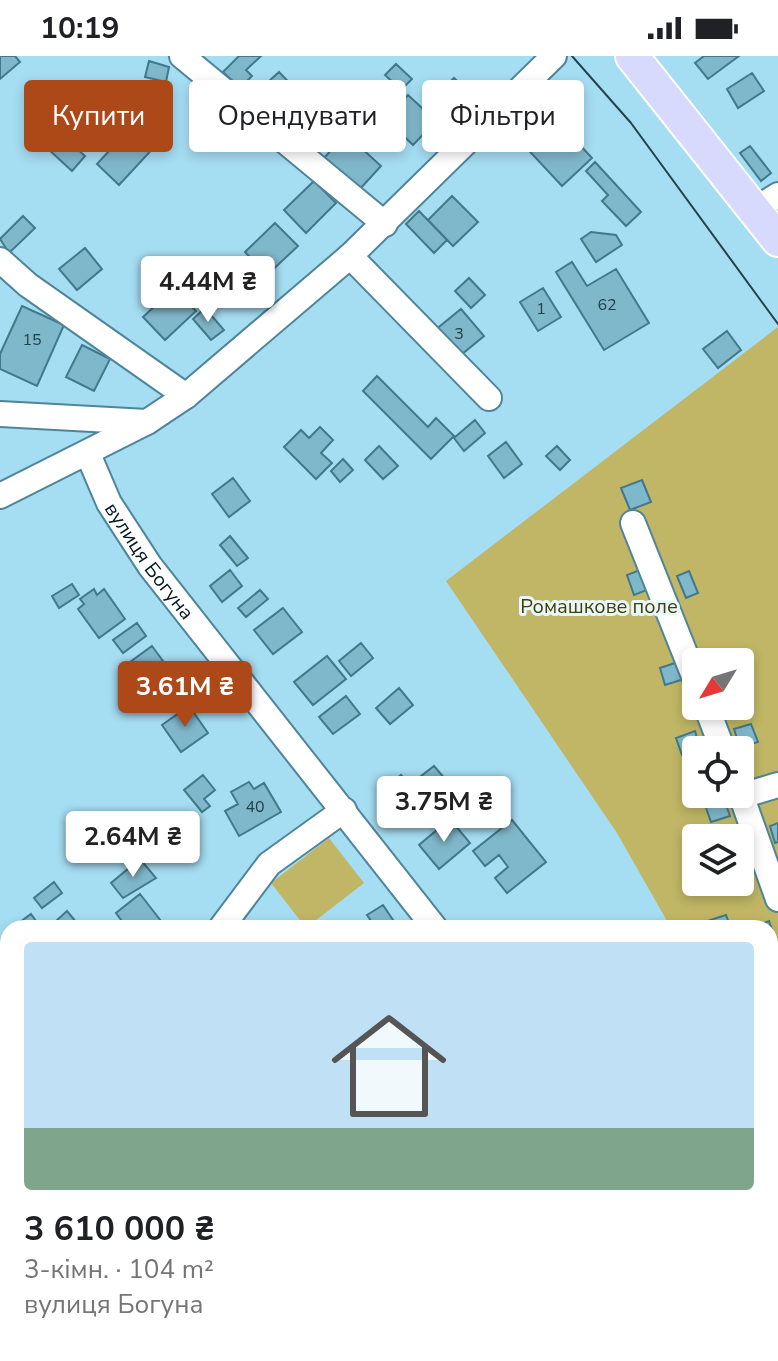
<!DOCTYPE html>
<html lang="uk">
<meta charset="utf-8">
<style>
body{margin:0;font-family:"Nunito Sans",sans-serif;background:#f2f2f2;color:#202124;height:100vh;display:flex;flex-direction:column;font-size:30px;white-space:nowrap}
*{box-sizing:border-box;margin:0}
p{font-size:26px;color:#757577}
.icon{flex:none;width:44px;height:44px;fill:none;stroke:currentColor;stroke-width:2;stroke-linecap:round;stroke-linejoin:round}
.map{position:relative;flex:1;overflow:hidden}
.side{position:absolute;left:0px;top:864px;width:778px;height:442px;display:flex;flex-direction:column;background:#fff;border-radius:24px 24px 0 0;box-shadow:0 4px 12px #0003}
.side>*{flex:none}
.banner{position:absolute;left:24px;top:24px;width:730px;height:72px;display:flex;gap:16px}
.needle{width:52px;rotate:232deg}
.tools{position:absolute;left:682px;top:592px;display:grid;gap:16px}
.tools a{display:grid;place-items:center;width:72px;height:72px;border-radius:8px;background:#fff;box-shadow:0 4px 12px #0003;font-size:40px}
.price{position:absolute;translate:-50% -68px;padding:0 18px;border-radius:8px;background:#fff;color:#222;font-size:26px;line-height:52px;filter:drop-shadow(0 2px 4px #0008)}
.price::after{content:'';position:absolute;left:50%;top:48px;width:24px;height:18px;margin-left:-12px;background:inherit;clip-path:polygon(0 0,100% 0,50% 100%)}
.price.active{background:#ad4819;color:#fff}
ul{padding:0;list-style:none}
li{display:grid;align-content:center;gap:16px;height:424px;padding:0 24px}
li+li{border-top:2px solid #e0e0e0}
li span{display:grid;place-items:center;height:248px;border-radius:8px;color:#555}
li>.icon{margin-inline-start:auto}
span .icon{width:144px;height:144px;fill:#fffc;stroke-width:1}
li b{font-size:34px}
.chip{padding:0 28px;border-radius:8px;background:#fff;box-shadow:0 4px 12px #0003;font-size:28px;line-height:72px}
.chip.active{background:#ad4819;color:#fff}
.status{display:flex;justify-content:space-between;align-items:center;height:56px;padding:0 40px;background:#fff;direction:ltr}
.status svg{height:22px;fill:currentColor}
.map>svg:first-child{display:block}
</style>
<div class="status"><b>10:19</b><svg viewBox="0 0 49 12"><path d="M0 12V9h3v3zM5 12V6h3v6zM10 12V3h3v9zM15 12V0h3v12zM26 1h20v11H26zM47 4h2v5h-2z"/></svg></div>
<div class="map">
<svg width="778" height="1305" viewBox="0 0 778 1305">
<rect width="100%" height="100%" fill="#a5ddf2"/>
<path fill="#c0b665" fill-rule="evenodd" d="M778 271V1305H0V1235L8 1233V1298H770V872H671L617 777 446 525ZM696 606H740V650H696ZM696 694H740V738H696ZM696 782H740V826H696Z
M329 782 364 827 306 872 271 827Z"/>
<path fill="#80b8cb" stroke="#42788a" stroke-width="2" d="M0 0H15L20 6 0 23Z
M239 0H261L246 14 252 20 240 32 223 16Z
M704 0H739L708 23 695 7Z
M149 5 169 11 166 26 145 21Z
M396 8 412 23 401 34 385 19Z
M279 16 301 39 276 63 257 45 269 33 266 28Z
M752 17 764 35 738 52 727 33Z
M454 22 477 43 465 56 442 34Z
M97 32 157 88 119 129 97 108 109 95 71 60Z
M408 39 436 65 413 89 386 63Z
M550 57 592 102 562 130 520 85Z
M61 78 85 100 72 115 47 92Z
M346 78 381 110 359 134 324 102Z
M750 90 771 117 761 125 740 97Z
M595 106 641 156 626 170 602 145 608 139 586 115Z
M314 125 336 147 306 177 284 154Z
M452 140 478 166 453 190 428 164Z
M419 155 447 184 434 197 406 168Z
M23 160 35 172 9 197 0 183Z
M275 167 298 190 267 219 245 196Z
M591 176 616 179 622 189 596 206 581 183Z
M85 192 102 213 77 234 59 213Z
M572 206 587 230 616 213 649 267 604 294 556 216Z
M469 222 485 239 471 252 455 235Z
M174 232 196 255 165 284 143 261Z
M543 232 561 261 538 275 520 246Z
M22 250 64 269 37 330 0 313V298Z
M205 252 224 274 211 284 193 263Z
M461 253 484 280 456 303 434 275Z
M727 275 741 294 718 312 703 293Z
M82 289 110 303 94 335 66 321Z
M377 320 428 371 436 362 454 380 431 403 363 335Z
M475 364 485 377 464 395 454 382Z
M320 371 333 384 321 397 332 407 316 423 284 391 301 374 309 382Z
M506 386 522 408 504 422 488 400Z
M379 390 398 410 383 423 365 404Z
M557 390 570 404 560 414 546 400Z
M343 403 353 414 340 426 331 415Z
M233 422 250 445 229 461 212 438Z
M642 424 651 446 630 454 621 432Z
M230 480 248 502 237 510 220 489Z
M645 512 652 532 634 539 627 519Z
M230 514 242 530 222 546 210 530Z
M689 515 698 537 686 542 677 520Z
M72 528 79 539 59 552 52 540Z
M94 533 97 539 104 533 125 563 99 582 78 553 84 548 80 543Z
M260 534 268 543 246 561 238 552Z
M283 552 302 576 273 598 254 574Z
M137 567 146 580 123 597 113 584Z
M361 587 373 602 351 620 339 605Z
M152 590 171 616 145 635 126 609Z
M327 600 346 623 313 649 294 626Z
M678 606 684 623 665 629 660 612Z
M399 632 413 649 390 668 376 652Z
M346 640 360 658 333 678 319 661Z
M189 650 208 677 181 696 162 669Z
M751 668 758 686 740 692 734 673Z
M695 675 700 693 682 699 676 682Z
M434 710 446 724 432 736 420 721Z
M203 719 215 734 204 743 210 750 202 756 184 734Z
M401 719 418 738 395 757 379 738Z
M249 726 254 733 264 727 281 756 239 780 225 755 238 748 231 736Z
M448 732 458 744 442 758 431 745Z
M724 743 730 760 711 766 705 749Z
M450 763 470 787 439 813 419 789Z
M512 764 546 806 507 837 495 822 508 811 499 799 485 810 473 795Z
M778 767V786L775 787 770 770Z
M140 803 156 822 123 842 111 827Z
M54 826 62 837 42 852 34 842Z
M140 838 161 865 152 872H127L116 857Z
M383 849 395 867 387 872H376L367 859Z
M67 855 81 872H62L56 865Z
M31 858 41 872H12Z
M726 859 731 872H710L707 865Z
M769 865 775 883 770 885V872H751Z
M2 912 8 919V951L0 958Z
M778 917V936L775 937 770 919Z
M770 1147H778V1192L770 1191Z
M770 1255 778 1256 775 1275 770 1274Z
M379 1298 397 1299 396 1305H378Z
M476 1298H495L494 1305H475Z
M553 1298H572L571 1305H552Z"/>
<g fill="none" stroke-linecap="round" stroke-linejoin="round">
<defs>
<g id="minor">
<path d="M182 0 385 168"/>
<path d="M756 153 778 139"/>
<path d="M350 200 489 342"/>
<path d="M0 204 28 229 186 340"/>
<path d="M0 358 147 366 186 340 350 200 554 0"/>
<path id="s1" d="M88 398 109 447 150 510 435 872"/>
<path d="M0 440 147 366"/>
<path d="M633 467 696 625"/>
<path d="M706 650 723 694"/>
<path d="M740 736 778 843"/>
<path d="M741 740 778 729"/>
<path d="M221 872 269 808 344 754"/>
<path d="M0 1039 8 1035"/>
<path d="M770 1228 778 1227"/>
<path d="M176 1305 234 1298"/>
<path d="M579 1305 582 1298"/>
</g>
<path id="major" d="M632 0 778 184"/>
</defs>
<use href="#minor" stroke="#4f8598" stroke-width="28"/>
<use href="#major" stroke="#fff" stroke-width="36"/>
<use href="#minor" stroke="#fff" stroke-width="24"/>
<use href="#major" stroke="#d7d9fd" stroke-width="32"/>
<path stroke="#24424b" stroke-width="2" d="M572 0 631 67 778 268"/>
</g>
<g text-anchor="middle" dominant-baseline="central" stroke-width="6" stroke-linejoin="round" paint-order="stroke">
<g font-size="16" fill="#22404a">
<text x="607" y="249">62</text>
<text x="541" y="253">1</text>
<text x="459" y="278">3</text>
<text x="32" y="284">15</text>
<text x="255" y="751">40</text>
</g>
<g font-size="20" fill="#02181f" stroke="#e7f7fd">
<text stroke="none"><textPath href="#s1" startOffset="124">вулиця Богуна</textPath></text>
</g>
<g font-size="20" fill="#463f00" stroke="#e7f7fd">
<text x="599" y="550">Ромашкове поле</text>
</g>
</g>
</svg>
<div class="tools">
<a><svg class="needle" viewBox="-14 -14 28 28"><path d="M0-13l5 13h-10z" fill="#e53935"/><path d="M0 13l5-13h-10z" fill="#757577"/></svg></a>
<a><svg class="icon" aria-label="locate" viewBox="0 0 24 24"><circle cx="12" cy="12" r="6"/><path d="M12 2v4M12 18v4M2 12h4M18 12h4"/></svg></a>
<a><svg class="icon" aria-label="layers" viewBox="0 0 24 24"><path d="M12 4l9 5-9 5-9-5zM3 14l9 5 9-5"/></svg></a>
</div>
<b class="price" style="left:208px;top:268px">4.44M ₴</b>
<b class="price active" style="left:185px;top:673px">3.61M ₴</b>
<b class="price" style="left:444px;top:788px">3.75M ₴</b>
<b class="price" style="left:133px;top:823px">2.64M ₴</b>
<div class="banner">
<a class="chip active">Купити</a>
<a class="chip">Орендувати</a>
<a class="chip">Фільтри</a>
</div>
<section class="side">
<ul>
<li><span style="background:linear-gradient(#bfe0f5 75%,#7fa58c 0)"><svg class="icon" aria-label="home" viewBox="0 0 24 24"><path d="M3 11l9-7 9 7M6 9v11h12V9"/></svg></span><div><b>3 610 000 ₴</b><p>3-кімн. · 104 m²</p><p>вулиця Богуна</p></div></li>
</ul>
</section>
</div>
